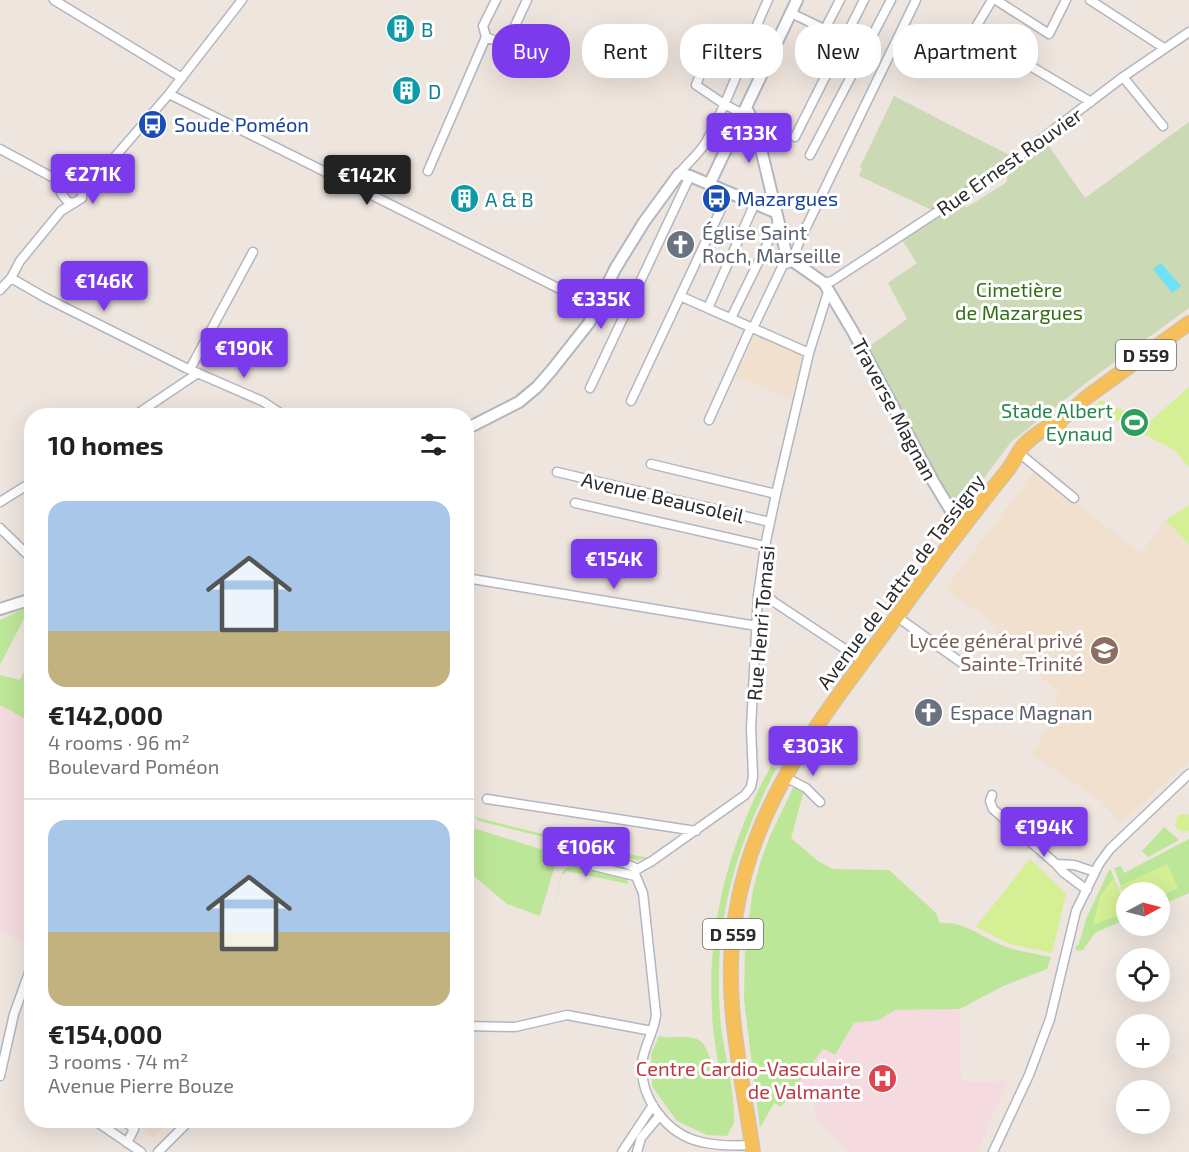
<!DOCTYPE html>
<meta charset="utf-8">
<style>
body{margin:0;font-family:"Exo 2",sans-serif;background:#f2f2f2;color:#202124;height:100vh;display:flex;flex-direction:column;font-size:22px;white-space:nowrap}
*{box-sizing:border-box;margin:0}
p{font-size:20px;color:#757577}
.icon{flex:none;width:33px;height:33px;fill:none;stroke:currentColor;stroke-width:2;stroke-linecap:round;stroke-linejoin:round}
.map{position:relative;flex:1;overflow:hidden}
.side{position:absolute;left:24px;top:408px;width:450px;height:720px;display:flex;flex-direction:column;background:#fff;border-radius:24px;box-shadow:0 6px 24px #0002}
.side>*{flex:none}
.hud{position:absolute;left:492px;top:24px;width:570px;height:54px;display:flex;gap:12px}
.needle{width:39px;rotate:83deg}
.buttons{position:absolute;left:1116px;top:882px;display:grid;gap:12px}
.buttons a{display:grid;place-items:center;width:54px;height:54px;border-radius:50%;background:#fff;box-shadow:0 6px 24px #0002;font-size:30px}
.price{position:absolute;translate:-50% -51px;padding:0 14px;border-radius:6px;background:#7c3aed;color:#fff;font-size:20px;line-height:39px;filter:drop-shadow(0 2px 3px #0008)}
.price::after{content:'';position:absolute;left:50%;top:36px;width:18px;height:14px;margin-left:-9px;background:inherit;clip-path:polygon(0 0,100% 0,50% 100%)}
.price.selected{background:#222;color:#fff}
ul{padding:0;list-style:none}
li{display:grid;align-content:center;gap:12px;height:318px;padding:0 24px}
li+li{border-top:2px solid #e0e0e0}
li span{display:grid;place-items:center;height:186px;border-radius:18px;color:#555}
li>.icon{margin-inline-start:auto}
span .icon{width:108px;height:108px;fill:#fffc;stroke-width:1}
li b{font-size:26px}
h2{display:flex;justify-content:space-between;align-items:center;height:72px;padding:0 24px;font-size:26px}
.chip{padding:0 21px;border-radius:24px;background:#fff;box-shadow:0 6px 24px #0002;font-size:21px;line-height:54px}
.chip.selected{background:#7c3aed;color:#fff}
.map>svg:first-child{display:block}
</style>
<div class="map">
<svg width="1189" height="1152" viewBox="0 0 1189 1152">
<rect width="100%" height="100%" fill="#eee5de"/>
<path fill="#f0e0cd" d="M756 334 803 354 791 399 736 376Z
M1034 472 1141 553 1166 520 1189 546V761L1121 823 1101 801 1031 754 1062 709 1054 703 1060 693 1038 675 1042 669 994 632 998 625 945 590Z
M131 1121H171L154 1137Z"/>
<path fill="#f5dbe0" d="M0 705 31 722V946L0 931Z
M960 1009 961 1078 965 1082H969L1008 1081 977 1152H848L817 1119 814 1108 817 1099 798 1084 823 1049 835 1055 854 1023 879 1020 895 1010Z"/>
<path fill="#bde798" d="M31 605 0 665V620Z
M31 659 32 722H31L0 705V675L20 680Z
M771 766 776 769C732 855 712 929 721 1027 725 1058 735 1091 734 1123L727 1136 707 1135 677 1121 653 1088 652 1084 651 1054 659 1036C673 1040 696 1032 704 1045 710 1054 709 1062 719 1068 716 1049 712 1029 712 1009 707 925 730 840 771 766Z
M796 787 804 790 791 838 818 861 833 869 889 870 936 913 940 923C967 921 985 941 1010 948 1023 952 1037 954 1051 957L1047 969 1003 986 960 1009 895 1010 879 1020 854 1023 835 1055 823 1049 781 1107 774 1103 760 1128 744 1000 745 947 753 890 760 863 770 836 793 788Z
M474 817 616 852 650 858 637 860 479 821Z
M467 826 547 851 555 858 556 862 540 916 507 904 475 877 467 874Z
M1164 827 1179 840 1148 857 1142 851Z
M1189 839V893L1160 906V892H1126V899L1114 868 1121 866 1124 873Z
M568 866 627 879 628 884 567 871 562 875 550 920 562 873Z
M1109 870H1111L1126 909V919L1095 933 1083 950 1077 951 1075 947 1079 944 1086 919Z"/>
<path fill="#cbd9b4" d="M894 96 1013 157 932 210 859 176 862 168 860 167Z
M1189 122V308L1091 379 1011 442 961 509 953 507 866 349 907 319 888 283 917 263 902 240 961 203 966 207 969 206 1004 184 1007 181V174L1048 145 1085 198Z"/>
<path fill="#d4ef94" d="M1189 387V467L1174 450 1092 407 1101 400 1148 423Z
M1189 505V545L1166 520Z
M1180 814 1189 815V831L1184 832 1178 830 1175 825 1176 819Z
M1030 859 1066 894 1052 953 1010 944 976 927Z
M1167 864 1178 888 1160 897V892H1126V901L1120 886Z
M1114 878 1126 912 1093 925 1100 896Z"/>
<path fill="#6de2f4" d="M1161 263 1181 286 1172 293 1153 269Z"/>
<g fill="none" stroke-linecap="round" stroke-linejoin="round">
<defs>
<path id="minor" d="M54 0 182 78
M992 0 973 32 1091 102
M996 0 1049 34 1066 0
M1090 0 1164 48
M791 13 824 29
M486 37 506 45 527 0
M711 48 696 85 724 104 743 114
M812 54 840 0
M1123 77 1163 126
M169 94 576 297
M795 137 864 0
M0 149 65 184
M810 155 891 0
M428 171 486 37 483 26 496 0
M679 174C687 163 699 154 706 142 731 97 746 47 768 0
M83 187 101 173 169 94 242 0
M11 278 44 297 186 368 262 401 285 416
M824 283 832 281 998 172 1123 77 1189 32
M0 290 11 278 20 261 61 211 82 198 83 187 75 181C66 181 62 185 61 193L68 202 74 203
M680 296 809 353
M708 308 755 203
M731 318 777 224
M753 328 783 265 792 262 799 242 916 0
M190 369 253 252
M590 388 690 176
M631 401 729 192
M134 416 198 373
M709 420 751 327
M1024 457 1074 498
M651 464 776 494
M557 472 770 522
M0 502 32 482
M575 503 765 546
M0 528 32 559
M466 578 757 626
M759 589 774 602 863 661
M896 616 966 666 973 668
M785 777 806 788 820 802
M992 795 990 801 993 809 1056 864
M487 799 696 831
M555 848 565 859 635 876
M555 848 624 863 638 869
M1087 890 1063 872 1056 864 1074 865 1095 872
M466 1026 515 1027 567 1015 652 1031
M0 1076 14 1014 32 964
M94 1120 141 1152
M123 1120 134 1129 127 1143
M752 1145C735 1146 718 1146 701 1142 666 1134 640 1098 642 1063 644 1045 655 1031 656 1014L643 893 635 874 636 870 652 861 745 795 751 787 753 776 751 728 758 595 765 546 776 494 809 353 828 292
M158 1152 190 1120
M622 1152 653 1105
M637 1152 641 1138 660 1115
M993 1152 1029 1075 1050 1019 1076 911 1099 864 1110 849 1189 774"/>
<path id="tertiary" d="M746 108 755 124 787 257 824 283 852 330 933 481 956 519 962 526
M710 183 797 0
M466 429 519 402 537 387 551 371 589 323 615 269 644 222 679 174 690 176 775 212
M0 609 32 599"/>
<path id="primary" d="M1058 426 1061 420 1087 397 1189 323
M753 1152C742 1073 721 994 736 913 744 865 761 820 785 777 821 714 868 657 910 598 941 555 973 513 1006 472 1013 464 1017 453 1024 445 1034 435 1048 426 1061 420"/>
</defs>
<use href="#minor" stroke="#b2b6c0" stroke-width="11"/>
<use href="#tertiary" stroke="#b2b6c0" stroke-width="14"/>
<use href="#primary" stroke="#c4c4c4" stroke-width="16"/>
<use href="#minor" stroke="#fff" stroke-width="8"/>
<use href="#tertiary" stroke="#fff" stroke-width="10"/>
<use href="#primary" stroke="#f7bf5a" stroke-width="14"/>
</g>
<defs>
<symbol id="building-disc" viewBox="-11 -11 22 22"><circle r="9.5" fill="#0f9aa8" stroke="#fff"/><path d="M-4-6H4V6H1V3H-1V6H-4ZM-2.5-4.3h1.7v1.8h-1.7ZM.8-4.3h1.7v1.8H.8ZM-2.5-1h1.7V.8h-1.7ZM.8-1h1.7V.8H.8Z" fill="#fff"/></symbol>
<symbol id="bus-disc" viewBox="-11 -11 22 22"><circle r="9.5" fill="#1a4fb4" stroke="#fff"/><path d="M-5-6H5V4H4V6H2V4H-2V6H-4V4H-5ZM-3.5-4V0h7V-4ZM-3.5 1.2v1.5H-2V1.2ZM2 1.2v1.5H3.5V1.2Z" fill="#fff"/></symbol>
<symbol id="church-disc" viewBox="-11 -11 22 22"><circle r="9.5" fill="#6b7280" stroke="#fff"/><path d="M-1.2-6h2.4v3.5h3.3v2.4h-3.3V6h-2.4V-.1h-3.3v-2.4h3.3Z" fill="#fff"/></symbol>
<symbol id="stadium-disc" viewBox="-11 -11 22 22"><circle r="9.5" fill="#2e9e5b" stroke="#fff"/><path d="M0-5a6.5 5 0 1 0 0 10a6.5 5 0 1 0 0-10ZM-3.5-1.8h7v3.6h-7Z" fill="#fff"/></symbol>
<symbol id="school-disc" viewBox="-11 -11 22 22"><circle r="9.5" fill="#8d6e63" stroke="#fff"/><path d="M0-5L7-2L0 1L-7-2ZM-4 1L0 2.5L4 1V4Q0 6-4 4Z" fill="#fff"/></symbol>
<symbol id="hospital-disc" viewBox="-11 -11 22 22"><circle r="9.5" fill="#e0444e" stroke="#fff"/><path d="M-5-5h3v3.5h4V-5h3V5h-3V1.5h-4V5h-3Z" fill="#fff"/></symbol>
</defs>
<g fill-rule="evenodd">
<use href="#building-disc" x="384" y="12" width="33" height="33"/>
<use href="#building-disc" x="390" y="74" width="33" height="33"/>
<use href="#bus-disc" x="136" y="108" width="33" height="33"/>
<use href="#bus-disc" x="700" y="182" width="33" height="33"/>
<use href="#building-disc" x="448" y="182" width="33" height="33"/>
<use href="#church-disc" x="664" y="228" width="33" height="33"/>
<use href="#stadium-disc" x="1118" y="406" width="33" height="33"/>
<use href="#school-disc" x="1088" y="634" width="33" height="33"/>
<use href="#church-disc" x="912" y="696" width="33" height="33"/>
<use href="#hospital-disc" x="866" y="1062" width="33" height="33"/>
</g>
<g text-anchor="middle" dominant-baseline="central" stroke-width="6" stroke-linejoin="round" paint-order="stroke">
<g fill="#fff" stroke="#6b6b6b" stroke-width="1.5">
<rect x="1116" y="340" width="60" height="30" rx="4.5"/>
<rect x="703" y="919" width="60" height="30" rx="4.5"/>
</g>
<g font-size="18" font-weight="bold" fill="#2c2c2c">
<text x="1146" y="355">D 559</text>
<text x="733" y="934">D 559</text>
</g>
<g font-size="20" fill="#0d838f" stroke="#fff" text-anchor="start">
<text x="421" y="29">B</text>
<text x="428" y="91">D</text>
<text x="485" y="199">A &amp; B</text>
</g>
<g font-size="20" fill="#164399" stroke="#fff" text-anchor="start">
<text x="174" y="124">Soude Poméon</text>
<text x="737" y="198">Mazargues</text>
</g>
<g font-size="20" fill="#2c2c2c" stroke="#fff">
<text transform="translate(1009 161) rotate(-35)">Rue Ernest Rouvier</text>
<text transform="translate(895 409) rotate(62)">Traverse Magnan</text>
<text transform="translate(663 497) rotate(13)">Avenue Beausoleil</text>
<text transform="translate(900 581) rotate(-53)">Avenue de Lattre de Tassigny</text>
<text transform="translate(760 623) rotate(-85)">Rue Henri Tomasi</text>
</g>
<g font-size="20" fill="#5b616d" stroke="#fff" text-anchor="start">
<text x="702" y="232">Église Saint<tspan x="702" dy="23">Roch, Marseille</tspan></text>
<text x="950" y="712">Espace Magnan</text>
</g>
<g font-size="20" fill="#346e17" stroke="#fff">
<text x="1019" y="289">Cimetière<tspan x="1019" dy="23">de Mazargues</tspan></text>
</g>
<g font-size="20" fill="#27864d" stroke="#fff" text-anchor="end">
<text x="1113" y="410">Stade Albert<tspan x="1113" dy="23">Eynaud</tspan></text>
</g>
<g font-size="20" fill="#785e54" stroke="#fff" text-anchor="end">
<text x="1083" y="640">Lycée général privé<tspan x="1083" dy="23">Sainte-Trinité</tspan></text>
</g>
<g font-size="20" fill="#be3a42" stroke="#fff" text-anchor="end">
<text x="861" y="1068">Centre Cardio-Vasculaire<tspan x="861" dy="23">de Valmante</tspan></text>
</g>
</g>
</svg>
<div class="buttons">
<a><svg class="needle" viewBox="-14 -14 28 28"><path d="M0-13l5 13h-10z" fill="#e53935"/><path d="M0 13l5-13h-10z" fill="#757577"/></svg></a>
<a><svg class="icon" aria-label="locate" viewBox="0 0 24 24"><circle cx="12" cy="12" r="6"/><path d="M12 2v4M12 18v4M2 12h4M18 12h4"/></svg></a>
<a>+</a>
<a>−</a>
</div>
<b class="price" style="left:749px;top:164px">€133K</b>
<b class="price" style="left:93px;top:205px">€271K</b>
<b class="price selected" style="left:367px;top:206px">€142K</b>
<b class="price" style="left:104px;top:312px">€146K</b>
<b class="price" style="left:601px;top:330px">€335K</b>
<b class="price" style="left:244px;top:379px">€190K</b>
<b class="price" style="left:614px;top:590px">€154K</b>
<b class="price" style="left:813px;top:777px">€303K</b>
<b class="price" style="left:1044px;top:858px">€194K</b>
<b class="price" style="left:586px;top:878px">€106K</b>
<div class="hud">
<a class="chip selected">Buy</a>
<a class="chip">Rent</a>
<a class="chip">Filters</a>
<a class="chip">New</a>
<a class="chip">Apartment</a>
</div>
<section class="side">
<h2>10 homes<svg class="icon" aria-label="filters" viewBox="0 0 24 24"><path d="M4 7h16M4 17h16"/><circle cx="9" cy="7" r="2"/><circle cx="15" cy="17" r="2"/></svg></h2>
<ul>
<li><span style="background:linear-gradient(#a9c7e8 70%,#c2b280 0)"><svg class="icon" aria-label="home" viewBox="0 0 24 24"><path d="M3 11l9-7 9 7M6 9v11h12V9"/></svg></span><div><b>€142,000</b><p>4 rooms · 96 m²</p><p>Boulevard Poméon</p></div></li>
<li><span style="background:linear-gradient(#a9c7e8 60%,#c2b280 0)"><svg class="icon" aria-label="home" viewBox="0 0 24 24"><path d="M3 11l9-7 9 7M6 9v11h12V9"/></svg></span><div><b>€154,000</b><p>3 rooms · 74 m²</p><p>Avenue Pierre Bouze</p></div></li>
</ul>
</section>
</div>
